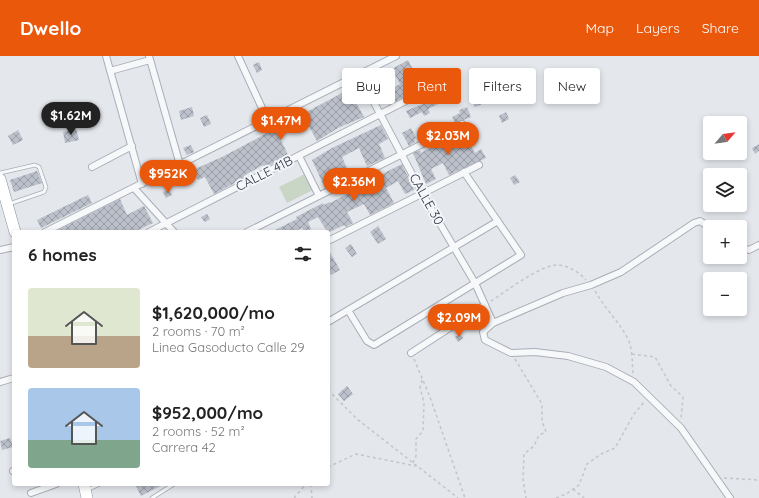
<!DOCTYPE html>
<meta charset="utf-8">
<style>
body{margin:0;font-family:Quicksand,sans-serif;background:#f2f2f2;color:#222;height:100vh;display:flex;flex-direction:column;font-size:15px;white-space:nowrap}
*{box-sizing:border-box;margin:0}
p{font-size:13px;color:#767676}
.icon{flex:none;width:22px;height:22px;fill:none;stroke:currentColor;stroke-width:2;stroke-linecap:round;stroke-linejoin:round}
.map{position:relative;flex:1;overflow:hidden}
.sheet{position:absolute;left:12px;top:174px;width:318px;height:256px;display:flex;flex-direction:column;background:#fff;border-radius:4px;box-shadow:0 2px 6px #0003}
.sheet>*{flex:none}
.hud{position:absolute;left:342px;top:12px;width:357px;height:36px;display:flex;gap:8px}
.needle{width:26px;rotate:62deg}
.fabs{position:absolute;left:703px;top:60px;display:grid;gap:8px}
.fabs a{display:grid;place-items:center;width:44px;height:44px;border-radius:4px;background:#fff;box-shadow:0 2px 6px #0003;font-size:20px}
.price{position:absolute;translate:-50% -34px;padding:0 9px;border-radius:14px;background:#ea580c;color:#fff;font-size:13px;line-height:26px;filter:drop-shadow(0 1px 2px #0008)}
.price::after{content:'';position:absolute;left:50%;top:24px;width:12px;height:9px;margin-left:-6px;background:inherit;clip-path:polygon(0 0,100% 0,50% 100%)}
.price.current{background:#222;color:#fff}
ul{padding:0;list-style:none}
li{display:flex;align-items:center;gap:12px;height:100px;padding:0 16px}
li span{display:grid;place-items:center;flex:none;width:112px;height:80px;border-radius:4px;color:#555}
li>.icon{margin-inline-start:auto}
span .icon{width:48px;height:48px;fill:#fffc;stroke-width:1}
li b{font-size:17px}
h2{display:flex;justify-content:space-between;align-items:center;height:48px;padding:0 16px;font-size:17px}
.tag{padding:0 14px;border-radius:4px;background:#fff;box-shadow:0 2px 6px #0003;font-size:14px;line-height:36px}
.tag.current{background:#ea580c;color:#fff}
header{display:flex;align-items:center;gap:24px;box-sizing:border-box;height:56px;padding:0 20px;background:#ea580c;color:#fff}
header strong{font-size:19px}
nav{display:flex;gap:22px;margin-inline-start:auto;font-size:14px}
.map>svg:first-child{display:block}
</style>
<header>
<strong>Dwello</strong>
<nav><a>Map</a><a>Layers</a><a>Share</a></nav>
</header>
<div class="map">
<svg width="759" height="442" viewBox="0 0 759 442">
<defs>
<pattern id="building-cross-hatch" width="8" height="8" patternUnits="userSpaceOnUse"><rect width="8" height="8" fill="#bbc0ca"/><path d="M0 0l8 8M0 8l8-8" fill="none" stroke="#989da6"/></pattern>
</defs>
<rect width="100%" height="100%" fill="#e4e7ec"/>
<path fill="#c9d6c5" d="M305 118 313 134 287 147 279 131Z"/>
<path fill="url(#building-cross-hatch)" d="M408 4 416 19 417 18 419 21 426 17 428 20 430 18 432 23 448 15 451 21 446 23 441 22 389 49 386 45 395 40 391 33 400 28 392 13Z
M259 6 262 14 257 17 253 9Z
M359 28 365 40 355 45 364 61 338 72 317 85 307 67 294 72 279 80 288 99 265 112 263 109 245 119 246 121 214 138 205 121 198 124 193 114 224 100Z
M443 31 449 43 428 53 430 57 424 60 422 56 410 62 406 55 430 45 431 42 429 38Z
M478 42 482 48 475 51 472 45Z
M192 51 194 60 181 64 179 55Z
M467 51 471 61 455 67 452 61 460 57 459 54Z
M506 56 509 63 502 67 499 60Z
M207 59 211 68 204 71 200 62Z
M381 69 388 83 379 88 385 102 367 110 359 92 342 101 349 117 336 123 338 125 325 132 312 104 332 92Z
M437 69 440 74 427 81 424 76Z
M411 72 416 82 414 84 415 86 409 90 402 77Z
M471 72 474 79 467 83 475 97 481 93 486 102 449 119 443 107 431 113 436 123 426 128 413 97 420 94 421 97 432 91 431 89 444 82 446 85 451 83Z
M76 73 79 84 65 87 63 76Z
M18 74 23 84 13 89 8 80Z
M759 88V95L755 98 752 92Z
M191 89 194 96 187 99 183 92Z
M402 108 414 134 405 138 398 125 386 132 394 147 370 159 364 148 347 156 353 167 346 171 344 169 328 177 318 161 308 166 311 173 304 176 302 172 294 176H271L297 163 296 161 323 147V149L330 146V147L357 133 354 128 371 119 376 116 378 120Z
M37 115 42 127 14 136 10 124Z
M515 119 520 126 514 129 510 122Z
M169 133 172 139 166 142 163 136Z
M88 139 92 147 41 172 37 164Z
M120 143 127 159 144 150 153 167 134 176H59L58 174Z
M207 158 210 163 205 166 201 161Z
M378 170 386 183 378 188 370 176Z
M351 188 357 198 352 201 345 192Z
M328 193 340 214 331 219 328 214Z
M460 278 463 282 458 286 455 281Z
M347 330 353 338 344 345 338 338Z
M10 382 13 391 2 394 0 385Z
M135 428H164L141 440Z"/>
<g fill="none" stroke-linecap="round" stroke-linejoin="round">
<defs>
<path id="lane" d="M0 117 35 109 39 111 46 131 44 136 9 148
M87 434 100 428
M152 442 174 428"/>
<path id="street" d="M106 0 142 128
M149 0 180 109
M238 0 268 65
M110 15 150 4
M360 20 422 137 475 227 493 267
M299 100 319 140
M92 111 132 90
M134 132 174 176
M710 172 700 165 694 167 621 216 591 229 563 237 493 267 483 276 485 284 511 297 535 296 568 300 606 311 634 326 681 372 730 442
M45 176 396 0
M149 176 443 26
M247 176 462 68
M328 185 479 109
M740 191 749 194 759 189
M0 194 14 191
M348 254 367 285 374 289 521 199 464 116
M328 266 498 165
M411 297 485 249
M0 326 14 322
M13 415H14
M31 437 56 428"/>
<path id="highway" d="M0 123 15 176
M84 428 87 442"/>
</defs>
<use href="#lane" stroke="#a9aeb7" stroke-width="4.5"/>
<use href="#street" stroke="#a9aeb7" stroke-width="8"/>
<use href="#highway" stroke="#8b94a3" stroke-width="12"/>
<path stroke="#c2c5cb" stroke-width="1.5" stroke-dasharray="3 3" stroke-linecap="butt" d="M595 235C604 251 618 265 627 281 633 292 632 306 633 318
M491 245C505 236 543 207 559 209 569 210 580 217 586 224
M632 298 655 301 671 330 683 341 681 364
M414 303 430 341 465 442
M515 303 542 348V365L546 376 539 379 534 390 524 398 523 424 526 442
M328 334 357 363 458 442
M413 407 416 400V383L423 375 424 347 420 331 422 324
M328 411 356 398 416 410
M724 422 759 424
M311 428 312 442
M573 433 584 442
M294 442 306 428
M556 442 566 438 579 429 587 408 601 398 615 392 634 358 645 345"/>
<use href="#lane" stroke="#f7f8fa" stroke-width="3"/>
<use href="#street" stroke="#f7f8fa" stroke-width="6"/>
<use href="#highway" stroke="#fff" stroke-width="11"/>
</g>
<g text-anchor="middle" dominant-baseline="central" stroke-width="4" stroke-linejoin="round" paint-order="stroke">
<g font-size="13" fill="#2b3445" stroke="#f4f6f9">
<text transform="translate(264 117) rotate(-27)">CALLE 41B</text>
<text transform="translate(427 143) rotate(61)">CALLE 30</text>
</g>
</g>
</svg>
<div class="fabs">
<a><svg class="needle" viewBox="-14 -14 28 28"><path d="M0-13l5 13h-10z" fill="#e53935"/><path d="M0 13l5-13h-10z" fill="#767676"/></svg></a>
<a><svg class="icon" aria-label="layers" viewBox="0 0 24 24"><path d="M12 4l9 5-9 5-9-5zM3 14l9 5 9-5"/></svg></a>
<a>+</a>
<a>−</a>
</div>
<b class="price current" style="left:71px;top:80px">$1.62M</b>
<b class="price" style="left:281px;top:85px">$1.47M</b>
<b class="price" style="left:448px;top:100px">$2.03M</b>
<b class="price" style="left:168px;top:138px">$952K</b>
<b class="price" style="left:354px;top:146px">$2.36M</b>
<b class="price" style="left:459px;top:282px">$2.09M</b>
<div class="hud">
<a class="tag">Buy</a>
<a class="tag current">Rent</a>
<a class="tag">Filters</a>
<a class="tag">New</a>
</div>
<section class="sheet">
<h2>6 homes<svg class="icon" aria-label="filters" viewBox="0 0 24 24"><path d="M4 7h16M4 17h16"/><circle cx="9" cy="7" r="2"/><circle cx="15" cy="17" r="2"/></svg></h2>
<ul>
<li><span style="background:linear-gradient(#dfe7d0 60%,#b9a48a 0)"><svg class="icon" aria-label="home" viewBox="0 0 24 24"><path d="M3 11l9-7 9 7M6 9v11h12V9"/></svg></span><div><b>$1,620,000/mo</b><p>2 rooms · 70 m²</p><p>Linea Gasoducto Calle 29</p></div></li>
<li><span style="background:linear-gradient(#a9c7e8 65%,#7fa58c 0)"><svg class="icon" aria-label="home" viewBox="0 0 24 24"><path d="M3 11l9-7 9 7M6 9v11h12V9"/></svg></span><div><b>$952,000/mo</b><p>2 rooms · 52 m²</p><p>Carrera 42</p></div></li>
</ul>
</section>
</div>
